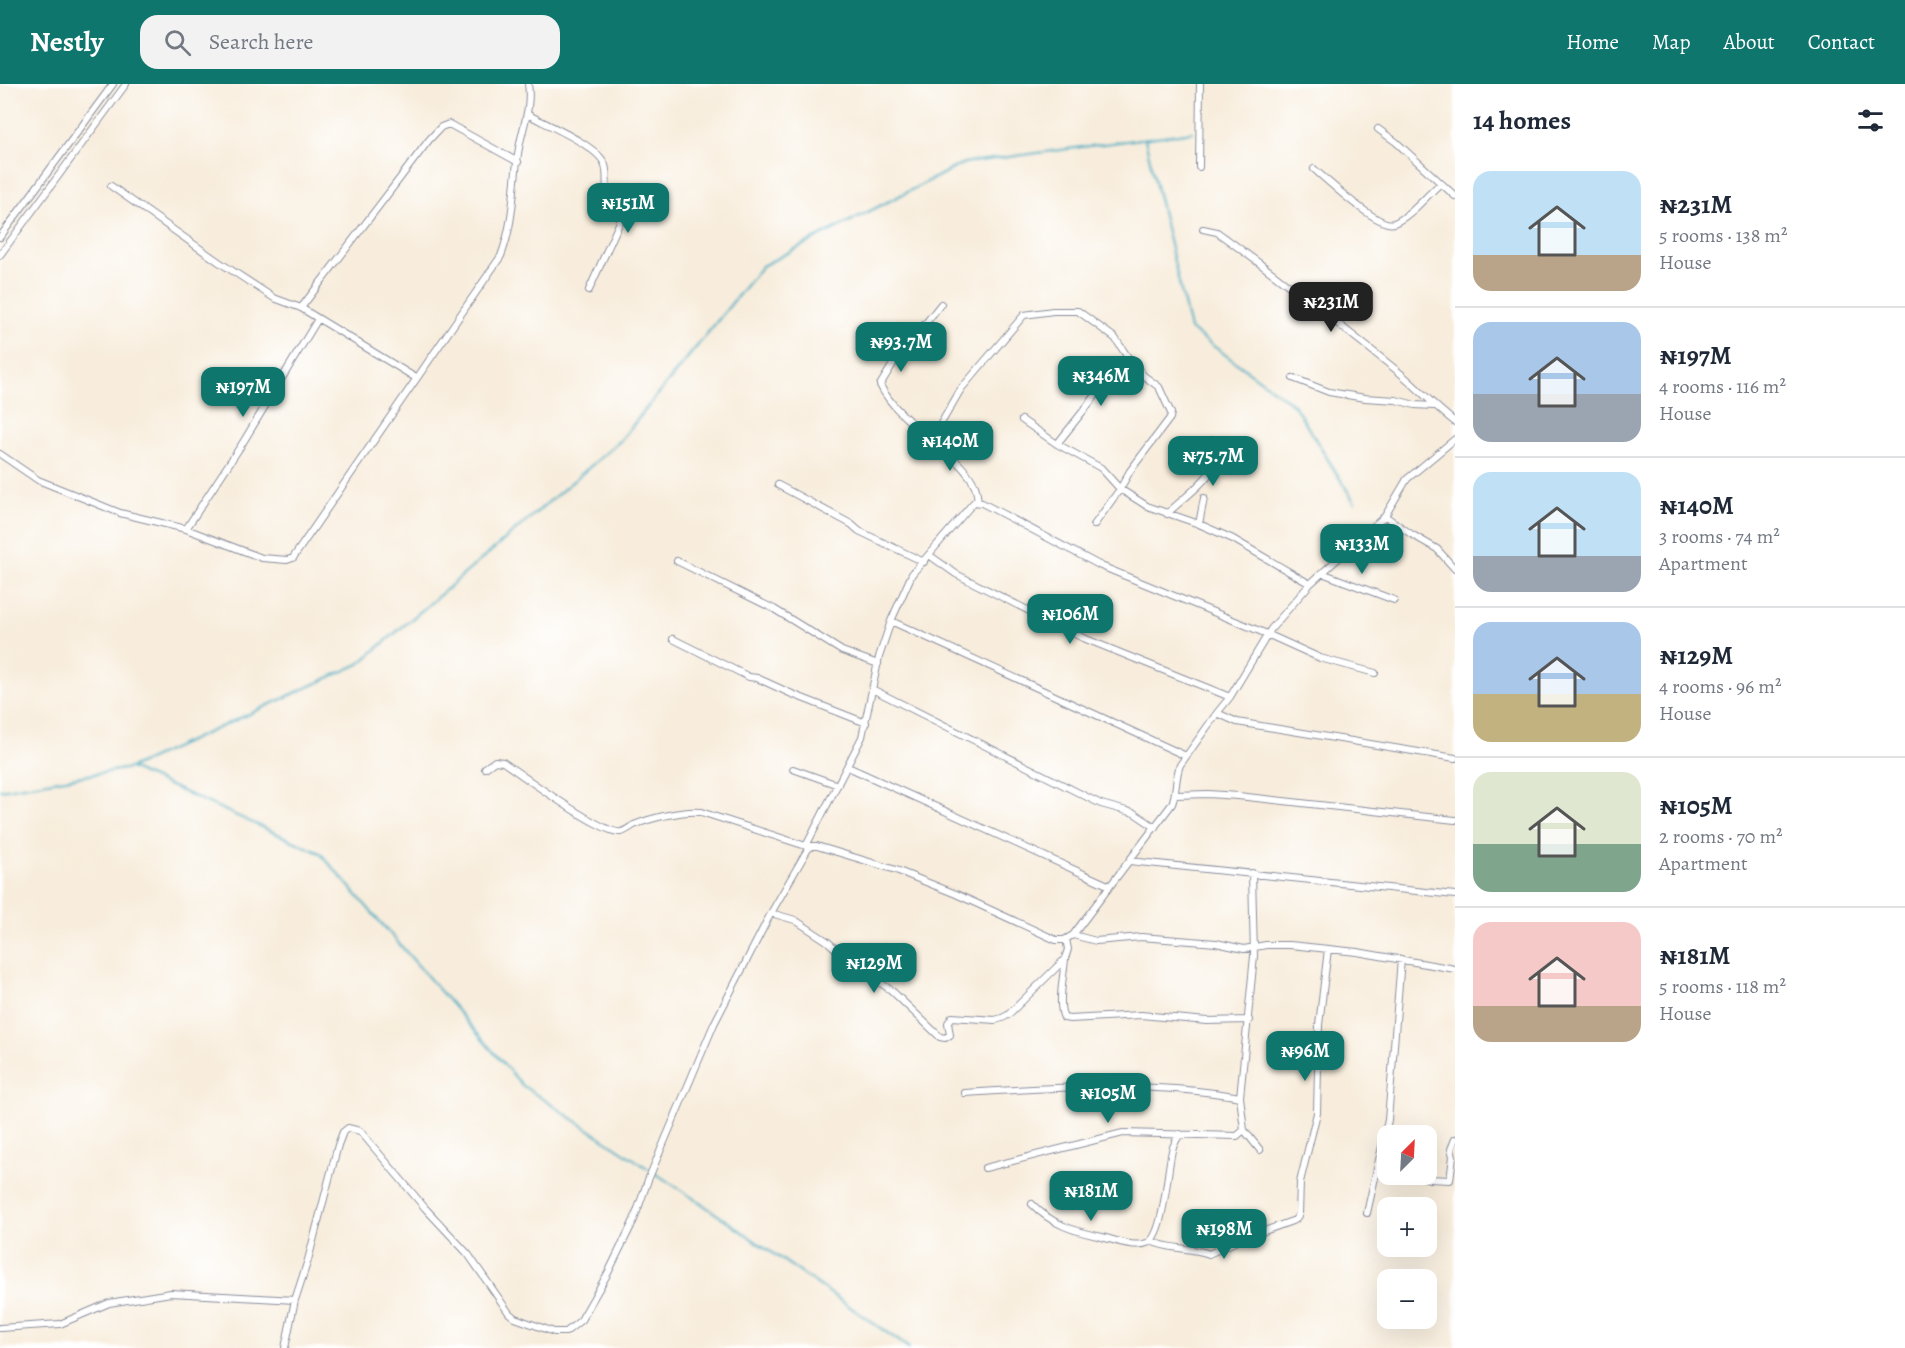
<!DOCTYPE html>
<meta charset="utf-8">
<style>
body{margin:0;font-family:Alegreya,serif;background:#f2f2f3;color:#1f2937;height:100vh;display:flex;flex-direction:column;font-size:22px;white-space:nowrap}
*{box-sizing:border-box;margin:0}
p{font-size:20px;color:#747a83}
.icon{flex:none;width:33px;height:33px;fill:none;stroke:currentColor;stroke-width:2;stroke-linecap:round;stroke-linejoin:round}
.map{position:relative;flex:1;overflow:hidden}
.sheet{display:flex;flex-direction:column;background:#fff;width:450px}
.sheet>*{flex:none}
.needle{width:39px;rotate:24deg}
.controls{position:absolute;left:1377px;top:1041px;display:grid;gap:12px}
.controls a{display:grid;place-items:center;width:60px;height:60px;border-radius:12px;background:#fff;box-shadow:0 6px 24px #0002;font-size:30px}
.price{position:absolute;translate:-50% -51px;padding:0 14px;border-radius:12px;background:#0f766e;color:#fff;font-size:20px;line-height:39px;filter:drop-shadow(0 2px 3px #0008)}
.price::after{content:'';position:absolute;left:50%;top:36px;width:18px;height:14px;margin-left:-9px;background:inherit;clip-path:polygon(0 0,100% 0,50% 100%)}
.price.on{background:#222;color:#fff}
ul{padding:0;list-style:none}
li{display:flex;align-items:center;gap:18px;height:150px;padding:0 18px}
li+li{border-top:2px solid #e0e1e3}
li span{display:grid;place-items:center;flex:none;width:168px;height:120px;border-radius:18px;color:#555}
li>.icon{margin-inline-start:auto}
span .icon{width:72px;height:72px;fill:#fffc;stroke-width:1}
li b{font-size:26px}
h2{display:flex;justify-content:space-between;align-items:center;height:72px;padding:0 18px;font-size:26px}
header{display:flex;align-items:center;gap:36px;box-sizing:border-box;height:84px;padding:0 30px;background:#0f766e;color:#fff}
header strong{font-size:28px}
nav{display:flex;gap:33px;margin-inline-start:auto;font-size:21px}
.search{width:420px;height:54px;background:#f2f2f3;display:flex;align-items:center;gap:15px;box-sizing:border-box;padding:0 21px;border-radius:18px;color:#747a83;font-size:22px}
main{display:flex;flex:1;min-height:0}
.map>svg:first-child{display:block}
</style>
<header>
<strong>Nestly</strong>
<div class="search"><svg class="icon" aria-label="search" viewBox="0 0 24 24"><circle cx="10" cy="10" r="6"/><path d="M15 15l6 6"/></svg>Search here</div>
<nav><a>Home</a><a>Map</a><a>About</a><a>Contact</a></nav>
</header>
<main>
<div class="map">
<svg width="1455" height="1264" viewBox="0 0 1455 1264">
<rect width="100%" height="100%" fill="#fff"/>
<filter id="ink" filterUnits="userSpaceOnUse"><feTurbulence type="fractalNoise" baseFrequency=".0167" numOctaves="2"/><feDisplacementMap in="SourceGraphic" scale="12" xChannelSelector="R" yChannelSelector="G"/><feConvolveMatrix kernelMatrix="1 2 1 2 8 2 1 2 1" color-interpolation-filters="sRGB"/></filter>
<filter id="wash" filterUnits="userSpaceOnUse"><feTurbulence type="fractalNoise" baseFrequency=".008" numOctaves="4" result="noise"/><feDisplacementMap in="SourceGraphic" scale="24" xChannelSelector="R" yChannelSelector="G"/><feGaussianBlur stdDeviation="1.35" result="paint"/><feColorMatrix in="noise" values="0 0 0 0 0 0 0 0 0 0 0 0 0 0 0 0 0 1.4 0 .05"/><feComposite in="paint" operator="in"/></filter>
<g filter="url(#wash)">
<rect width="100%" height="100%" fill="#f8eddc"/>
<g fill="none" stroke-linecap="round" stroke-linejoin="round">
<path stroke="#42aac2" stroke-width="2" d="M1145 55 1190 245 1294 321 1355 419
M130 684 320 769 523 1002 702 1120 909 1264
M0 706 130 684 359 580 620 357 762 182 964 79 1193 48"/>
</g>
</g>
<g filter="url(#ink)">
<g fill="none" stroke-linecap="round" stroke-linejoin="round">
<defs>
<path id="street" d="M527 30C545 40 599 62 605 81 608 90 606 109 606 119
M1378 45 1396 58 1455 112
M1199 83 1200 0
M1314 85C1327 96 1379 145 1394 139 1410 133 1428 110 1441 99
M111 102 219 178 274 214 301 224 416 294
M1203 145 1217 148C1279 193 1339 240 1400 289 1419 305 1435 323 1455 338
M0 153 113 0
M0 171 126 0
M589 206 627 122 606 110
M941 220 893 280 880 301C895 331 928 351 953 374 961 382 969 389 974 400 977 405 977 412 978 418
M301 224 429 56 441 43 449 40 518 78
M1293 294 1329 308 1365 314 1396 316 1415 321 1434 322
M1022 336 1057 360 1101 384 1120 405 1147 422 1199 440 1233 455 1310 500
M932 355 961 305 1024 231 1053 227H1078L1115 254 1127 272 1144 292 1159 303 1171 329 1170 334 1130 387 1120 405 1094 441
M1057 360 1127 272
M0 370 38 396 120 429 186 445 262 474 287 476 293 474 501 172C514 138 513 105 518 70 521 47 532 24 528 0
M778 401 851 440 859 447 924 478
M1167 430C1180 417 1204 400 1212 385 1216 376 1214 365 1213 356
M1385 432 1411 450 1437 465 1455 485
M1199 440 1204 414
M186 445 242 360 318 235
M929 471 956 490 1081 553 1230 613
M677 477 774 525 842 567 878 580
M1322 489 1394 516
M891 537 1186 672
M673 555 749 593 757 594 792 610 866 639
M872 605 1101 720 1134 729 1155 743
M1217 629 1237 638 1455 674
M848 683 1110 802
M485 684 495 677 503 678C522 691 603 751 621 748 626 747 630 743 634 741 651 734 683 726 701 728L806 762
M793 685 838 701
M1175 711 1208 710 1238 712 1455 736
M808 765 806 762 862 653 879 573 891 537 912 490 974 418 982 419 1101 482 1267 550 1320 574 1375 589
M1129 777 1455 811
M1252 789 1254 872 1240 1013 1244 1046 1260 1066
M771 829 795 836 827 857 856 883 891 906 940 953 945 954 950 951 948 939 952 933 995 936 1002 934 1008 931 1065 875 1068 865 1066 855
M1073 851 1096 857 1141 853 1216 859 1244 865 1266 861H1290L1357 868 1455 885
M1065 875C1064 890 1057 921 1064 934L1070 935 1141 931 1207 937 1249 936
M965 1009C1056 1003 1150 997 1240 1013
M985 1084 1123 1049 1237 1052 1244 1046
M1378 1085 1388 1088
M1409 1090 1430 1095 1450 1096 1453 1072 1451 1065 1455 1055
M1032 1120C1052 1141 1074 1147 1102 1153 1115 1156 1134 1164 1147 1159 1165 1153 1167 1080 1173 1063 1175 1059 1177 1054 1180 1050
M1367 1129 1388 1036 1401 875
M1151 1157C1169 1166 1191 1163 1209 1170L1239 1156 1295 1136 1299 1130 1300 1098 1317 1029 1319 941 1328 865
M0 1244 60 1240 109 1219 171 1209 295 1216
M285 1264 295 1216 308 1176 338 1061 343 1048 348 1044 360 1047 425 1124 468 1170 509 1229 515 1234 554 1248H566L581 1236 608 1189 634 1136 648 1096 714 940 771 829 808 765 812 762H817L896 786 956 810 1056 856H1064L1073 851 1172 720C1177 707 1175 694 1180 681L1217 629 1230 613 1271 545 1310 500 1385 432 1407 395 1455 355"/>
</defs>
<use href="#street" stroke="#8a8e9d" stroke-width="8"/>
<use href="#street" stroke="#fff" stroke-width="6"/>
</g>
</g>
</svg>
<div class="controls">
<a><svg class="needle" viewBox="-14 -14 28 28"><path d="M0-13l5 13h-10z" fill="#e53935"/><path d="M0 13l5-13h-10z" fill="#747a83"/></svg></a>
<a>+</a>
<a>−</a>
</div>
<b class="price" style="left:628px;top:150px">₦151M</b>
<b class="price on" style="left:1331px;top:249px">₦231M</b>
<b class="price" style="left:901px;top:289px">₦93.7M</b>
<b class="price" style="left:1101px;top:323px">₦346M</b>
<b class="price" style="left:243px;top:334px">₦197M</b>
<b class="price" style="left:950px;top:388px">₦140M</b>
<b class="price" style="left:1213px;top:403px">₦75.7M</b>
<b class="price" style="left:1362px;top:491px">₦133M</b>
<b class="price" style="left:1070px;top:561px">₦106M</b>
<b class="price" style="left:874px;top:910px">₦129M</b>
<b class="price" style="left:1305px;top:998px">₦96M</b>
<b class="price" style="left:1108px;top:1040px">₦105M</b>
<b class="price" style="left:1091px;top:1138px">₦181M</b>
<b class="price" style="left:1224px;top:1176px">₦198M</b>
</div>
<section class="sheet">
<h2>14 homes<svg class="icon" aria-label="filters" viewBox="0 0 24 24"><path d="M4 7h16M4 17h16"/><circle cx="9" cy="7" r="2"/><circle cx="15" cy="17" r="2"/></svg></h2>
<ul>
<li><span style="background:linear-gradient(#bfe0f5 70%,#b9a48a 0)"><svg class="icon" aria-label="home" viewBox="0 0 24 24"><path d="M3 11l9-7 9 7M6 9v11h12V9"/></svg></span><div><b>₦231M</b><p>5 rooms · 138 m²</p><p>House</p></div></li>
<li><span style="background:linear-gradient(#a9c7e8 60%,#9aa5b1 0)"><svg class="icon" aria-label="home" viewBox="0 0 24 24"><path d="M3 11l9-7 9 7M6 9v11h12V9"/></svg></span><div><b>₦197M</b><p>4 rooms · 116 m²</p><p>House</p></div></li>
<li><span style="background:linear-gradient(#bfe0f5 70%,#9aa5b1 0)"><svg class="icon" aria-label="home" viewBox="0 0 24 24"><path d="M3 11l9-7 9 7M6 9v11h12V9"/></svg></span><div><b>₦140M</b><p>3 rooms · 74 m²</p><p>Apartment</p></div></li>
<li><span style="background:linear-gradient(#a9c7e8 60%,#c2b280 0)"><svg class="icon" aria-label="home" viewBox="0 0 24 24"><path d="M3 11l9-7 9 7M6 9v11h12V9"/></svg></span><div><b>₦129M</b><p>4 rooms · 96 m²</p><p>House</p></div></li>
<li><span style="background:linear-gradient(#dfe7d0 60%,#7fa58c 0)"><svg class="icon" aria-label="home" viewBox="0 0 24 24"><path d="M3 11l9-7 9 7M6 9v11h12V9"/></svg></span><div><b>₦105M</b><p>2 rooms · 70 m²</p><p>Apartment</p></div></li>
<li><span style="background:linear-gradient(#f6c9c9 70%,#b9a48a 0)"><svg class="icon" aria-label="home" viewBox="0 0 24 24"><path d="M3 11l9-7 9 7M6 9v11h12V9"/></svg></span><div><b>₦181M</b><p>5 rooms · 118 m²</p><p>House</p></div></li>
</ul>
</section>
</main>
